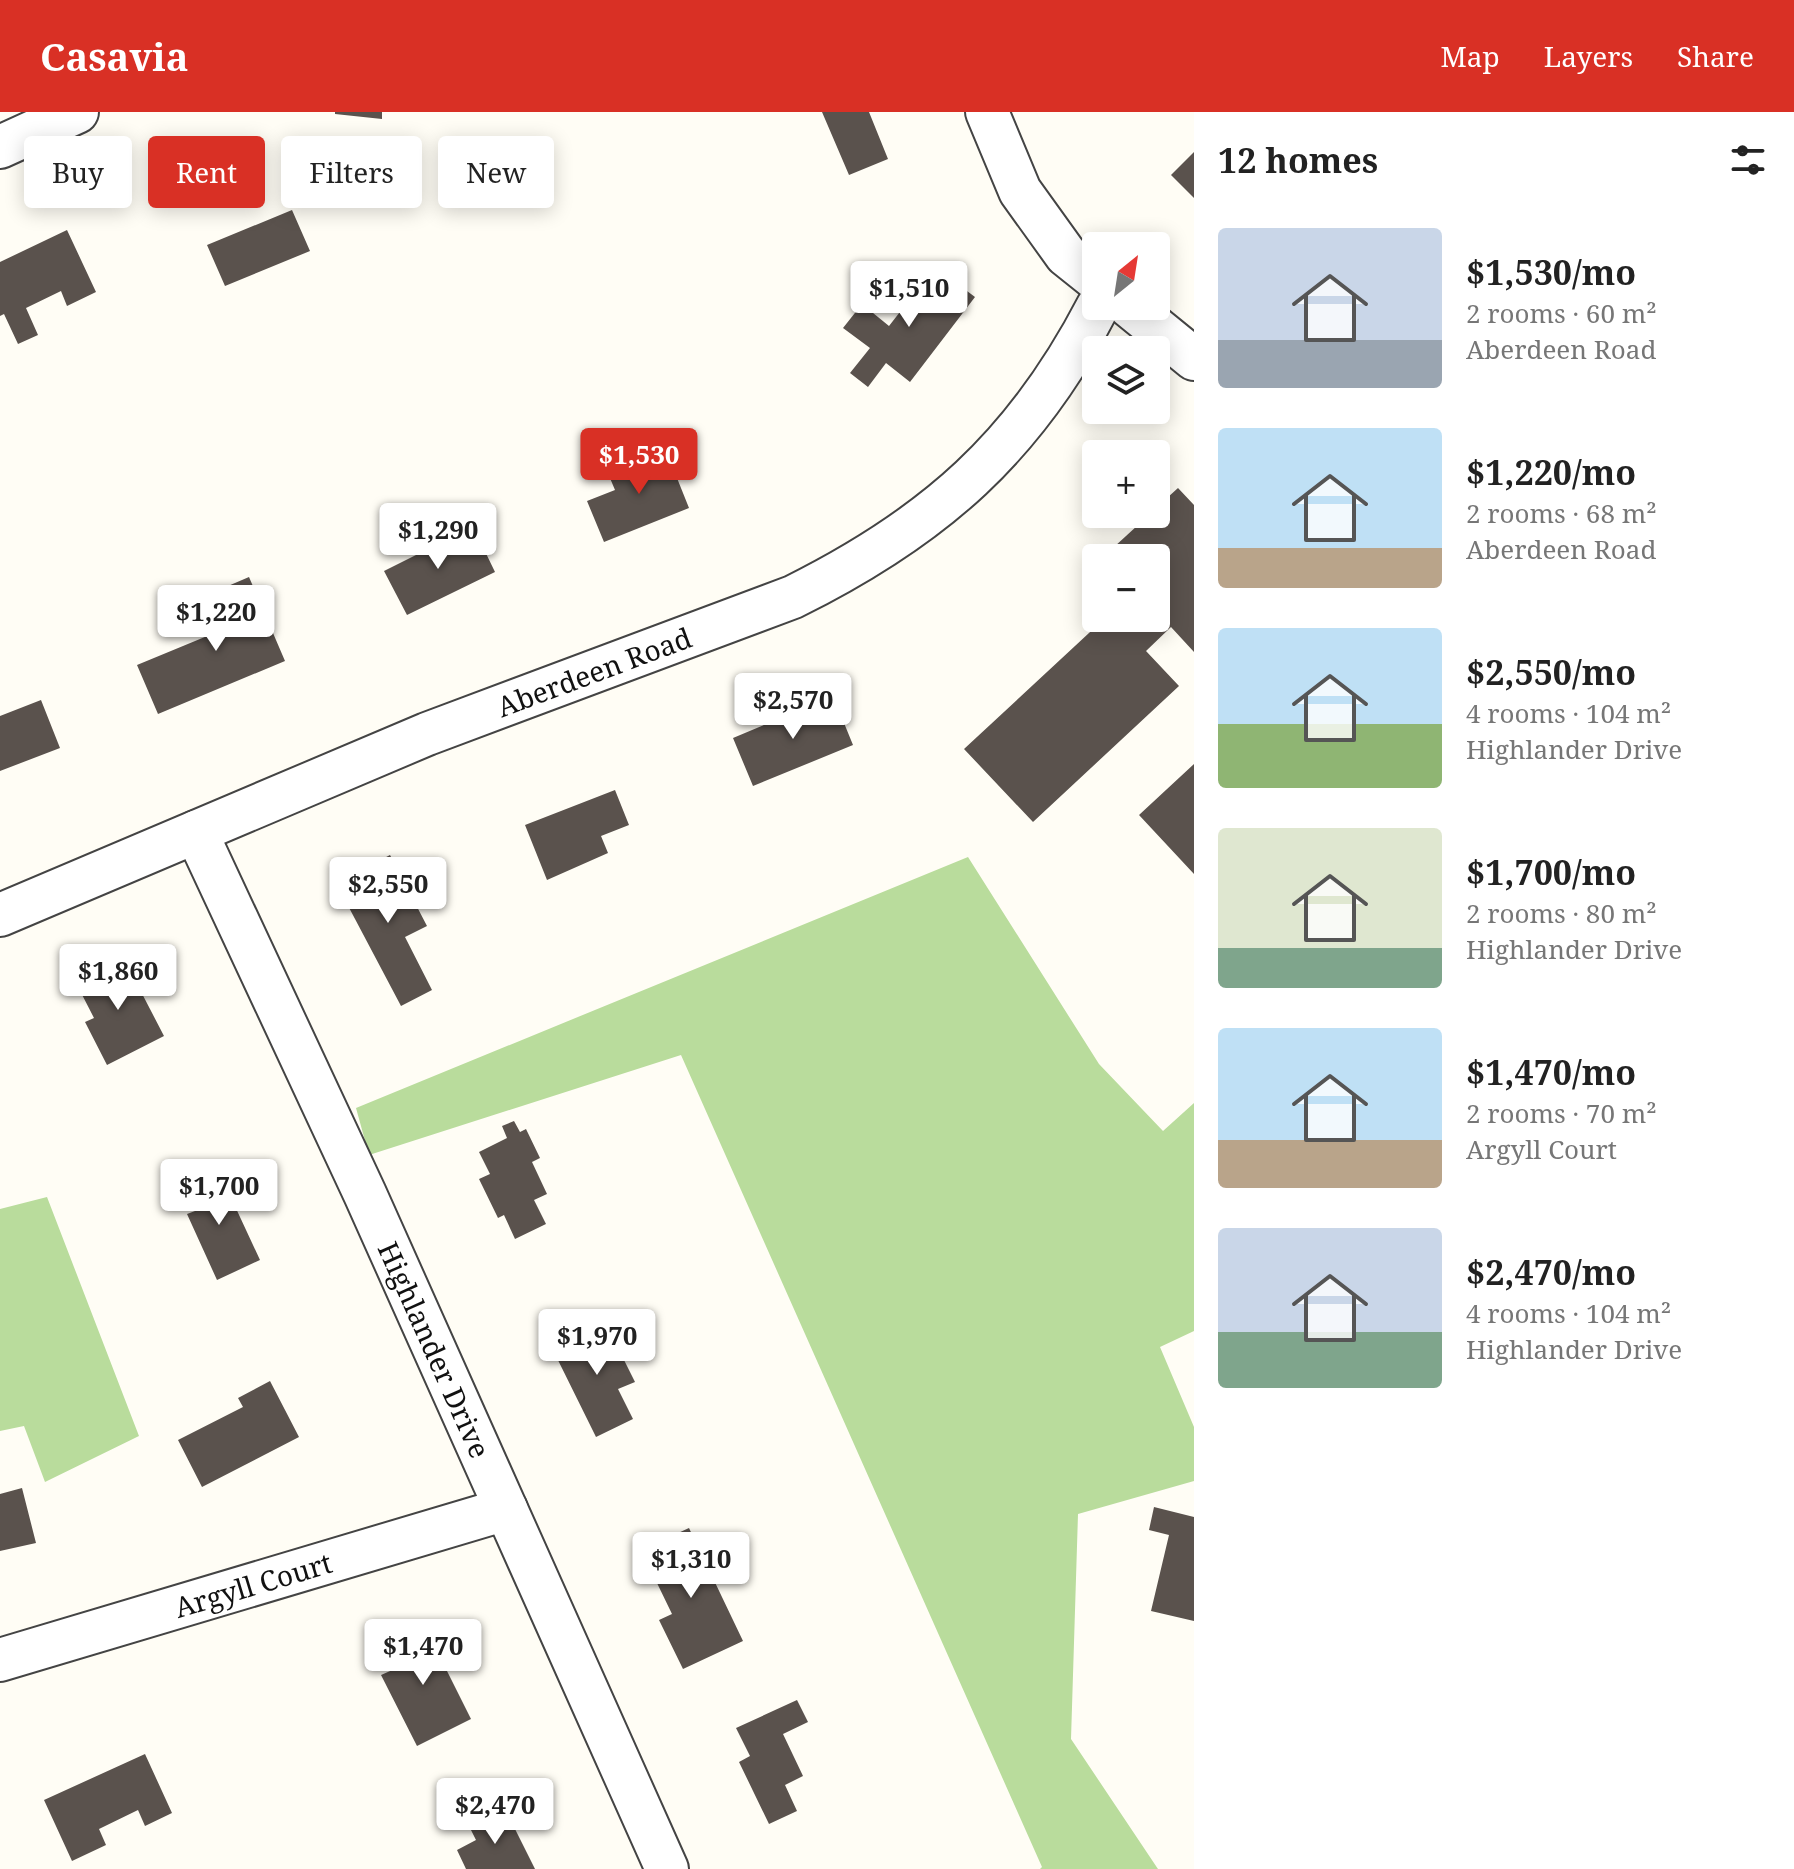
<!DOCTYPE html>
<meta charset="utf-8">
<style>
body{margin:0;font-family:"Noto Serif",serif;background:#f6f6f6;color:#222;height:100vh;display:flex;flex-direction:column;font-size:30px;white-space:nowrap}
*{box-sizing:border-box;margin:0}
p{font-size:26px;color:#767676}
.icon{flex:none;width:44px;height:44px;fill:none;stroke:currentColor;stroke-width:2;stroke-linecap:round;stroke-linejoin:round}
.map{position:relative;flex:1;overflow:hidden}
.side{display:flex;flex-direction:column;background:#fff;width:600px}
.side>*{flex:none}
.banner{position:absolute;left:24px;top:24px;width:760px;height:72px;display:flex;gap:16px}
.needle{width:52px;rotate:30deg}
.tools{position:absolute;left:1082px;top:120px;display:grid;gap:16px}
.tools a{display:grid;place-items:center;width:88px;height:88px;border-radius:8px;background:#fff;box-shadow:0 4px 20px #0003;font-size:40px}
.price{position:absolute;translate:-50% -68px;padding:0 18px;border-radius:8px;background:#fff;color:#222;font-size:26px;line-height:52px;filter:drop-shadow(0 2px 4px #0008)}
.price::after{content:'';position:absolute;left:50%;top:48px;width:24px;height:18px;margin-left:-12px;background:inherit;clip-path:polygon(0 0,100% 0,50% 100%)}
.price.current{background:#d93025;color:#fff}
ul{padding:0;list-style:none}
li{display:flex;align-items:center;gap:24px;height:200px;padding:0 24px}
li span{display:grid;place-items:center;flex:none;width:224px;height:160px;border-radius:8px;color:#555}
li>.icon{margin-inline-start:auto}
span .icon{width:96px;height:96px;fill:#fffc;stroke-width:1}
li b{font-size:34px}
h2{display:flex;justify-content:space-between;align-items:center;height:96px;padding:0 24px;font-size:34px}
.chip{padding:0 28px;border-radius:8px;background:#fff;box-shadow:0 4px 20px #0003;font-size:28px;line-height:72px}
.chip.current{background:#d93025;color:#fff}
header{display:flex;align-items:center;gap:48px;box-sizing:border-box;height:112px;padding:0 40px;background:#d93025;color:#fff}
header strong{font-size:38px}
nav{display:flex;gap:44px;margin-inline-start:auto;font-size:28px}
main{display:flex;flex:1;min-height:0}
.map>svg:first-child{display:block}
</style>
<header>
<strong>Casavia</strong>
<nav><a>Map</a><a>Layers</a><a>Share</a></nav>
</header>
<main>
<div class="map">
<svg width="1194" height="1757" viewBox="0 0 1194 1757">
<rect width="100%" height="100%" fill="#fffdf5"/>
<path fill="#b9dc9c" d="M968 745 1099 952 1163 1019 1194 991V1219L1160 1235 1194 1315V1369L1078 1402 1071 1627 1158 1757H1040L1042 1755 681 943 369 1043 356 996Z
M47 1085 139 1324 45 1370 24 1314 0 1319V1097Z"/>
<path fill="#5a524d" d="M335 0H382V7L335 2Z
M822 0H869L888 47 849 63Z
M1194 40V86L1171 63Z
M292 98 310 139 225 174 207 133Z
M67 118 96 180 67 194 61 179 26 196 38 223 18 232 4 202 0 204V150Z
M935 155 975 185 910 270 886 251 868 275 850 261 870 236 843 216 862 192 889 214Z
M665 336 689 396 604 430 587 389 615 378 607 359Z
M1178 376 1194 393V540L1171 515 1146 539 1179 574 1033 710 964 637 1103 508 1117 514 1126 506H1156V446H1102L1150 402H1156V396Z
M443 411 456 439 479 427 495 460 407 503 384 459 430 436 422 422Z
M249 465 285 549 158 602 137 553 229 515 214 480Z
M833 584 853 633 753 674 733 626Z
M41 588 60 636 0 659V604Z
M1194 652V762L1139 703Z
M615 678 629 713 601 724 608 741 547 768 525 713Z
M390 743 427 814 405 825 432 878 401 894 336 771Z
M123 845 164 924 107 953 85 910 94 906 75 869Z
M514 1009 520 1020 526 1017 540 1046 532 1050 547 1082 534 1088 546 1112 515 1127 504 1103 498 1106 479 1067 490 1062 479 1040 507 1026 502 1014Z
M211 1058 221 1080 227 1077 260 1148 217 1168 187 1102 195 1099 182 1071Z
M605 1210 635 1270 618 1277 633 1307 596 1325 552 1236Z
M270 1269 299 1325 202 1375 178 1328 243 1295 238 1286Z
M22 1376 36 1431 0 1439V1382Z
M1154 1395 1194 1405V1509L1151 1499 1169 1423 1149 1418Z
M689 1416 743 1529 683 1557 659 1508 672 1502 641 1438Z
M424 1513 471 1607 417 1634 381 1563 397 1556 385 1532Z
M797 1588 808 1610 783 1622 803 1664 785 1673 797 1699 769 1712 739 1650 750 1644 736 1616Z
M145 1642 172 1701 145 1714 138 1698 99 1717 106 1733 72 1749 44 1688Z
M505 1697 535 1757H466L457 1738 476 1728 469 1714Z"/>
<g fill="none" stroke-linecap="round" stroke-linejoin="round">
<defs>
<g id="minor">
<path d="M987 0 1020 79 1066 143 1096 167"/>
<path d="M0 35 77 0"/>
<path d="M1129 194 1194 247"/>
<path id="s1" d="M196 720 365 1082 667 1757"/>
<path id="s2" d="M0 803 427 622 793 485C934 415 1025 335 1098 194"/>
<path id="s3" d="M0 1548 506 1397"/>
</g>
</defs>
<use href="#minor" stroke="#444" stroke-width="46"/>
<use href="#minor" stroke="#fff" stroke-width="42"/>
</g>
<g text-anchor="middle" dominant-baseline="central" stroke-width="8" stroke-linejoin="round" paint-order="stroke">
<g font-size="28" fill="#111" stroke="#fff">
<text stroke="none"><textPath href="#s2" startOffset="642">Aberdeen Road</textPath></text>
<text stroke="none"><textPath href="#s1" startOffset="570">Highlander Drive</textPath></text>
<text stroke="none"><textPath href="#s3" startOffset="264">Argyll Court</textPath></text>
</g>
</g>
</svg>
<div class="tools">
<a><svg class="needle" viewBox="-14 -14 28 28"><path d="M0-13l5 13h-10z" fill="#e53935"/><path d="M0 13l5-13h-10z" fill="#767676"/></svg></a>
<a><svg class="icon" aria-label="layers" viewBox="0 0 24 24"><path d="M12 4l9 5-9 5-9-5zM3 14l9 5 9-5"/></svg></a>
<a>+</a>
<a>−</a>
</div>
<b class="price" style="left:909px;top:217px">$1,510</b>
<b class="price current" style="left:639px;top:384px">$1,530</b>
<b class="price" style="left:438px;top:459px">$1,290</b>
<b class="price" style="left:216px;top:541px">$1,220</b>
<b class="price" style="left:793px;top:629px">$2,570</b>
<b class="price" style="left:388px;top:813px">$2,550</b>
<b class="price" style="left:118px;top:900px">$1,860</b>
<b class="price" style="left:219px;top:1115px">$1,700</b>
<b class="price" style="left:597px;top:1265px">$1,970</b>
<b class="price" style="left:691px;top:1488px">$1,310</b>
<b class="price" style="left:423px;top:1575px">$1,470</b>
<b class="price" style="left:495px;top:1734px">$2,470</b>
<div class="banner">
<a class="chip">Buy</a>
<a class="chip current">Rent</a>
<a class="chip">Filters</a>
<a class="chip">New</a>
</div>
</div>
<section class="side">
<h2>12 homes<svg class="icon" aria-label="filters" viewBox="0 0 24 24"><path d="M4 7h16M4 17h16"/><circle cx="9" cy="7" r="2"/><circle cx="15" cy="17" r="2"/></svg></h2>
<ul>
<li><span style="background:linear-gradient(#c9d6e8 70%,#9aa5b1 0)"><svg class="icon" aria-label="home" viewBox="0 0 24 24"><path d="M3 11l9-7 9 7M6 9v11h12V9"/></svg></span><div><b>$1,530/mo</b><p>2 rooms · 60 m²</p><p>Aberdeen Road</p></div></li>
<li><span style="background:linear-gradient(#bfe0f5 75%,#b9a48a 0)"><svg class="icon" aria-label="home" viewBox="0 0 24 24"><path d="M3 11l9-7 9 7M6 9v11h12V9"/></svg></span><div><b>$1,220/mo</b><p>2 rooms · 68 m²</p><p>Aberdeen Road</p></div></li>
<li><span style="background:linear-gradient(#bfe0f5 60%,#8fb573 0)"><svg class="icon" aria-label="home" viewBox="0 0 24 24"><path d="M3 11l9-7 9 7M6 9v11h12V9"/></svg></span><div><b>$2,550/mo</b><p>4 rooms · 104 m²</p><p>Highlander Drive</p></div></li>
<li><span style="background:linear-gradient(#dfe7d0 75%,#7fa58c 0)"><svg class="icon" aria-label="home" viewBox="0 0 24 24"><path d="M3 11l9-7 9 7M6 9v11h12V9"/></svg></span><div><b>$1,700/mo</b><p>2 rooms · 80 m²</p><p>Highlander Drive</p></div></li>
<li><span style="background:linear-gradient(#bfe0f5 70%,#b9a48a 0)"><svg class="icon" aria-label="home" viewBox="0 0 24 24"><path d="M3 11l9-7 9 7M6 9v11h12V9"/></svg></span><div><b>$1,470/mo</b><p>2 rooms · 70 m²</p><p>Argyll Court</p></div></li>
<li><span style="background:linear-gradient(#c9d6e8 65%,#7fa58c 0)"><svg class="icon" aria-label="home" viewBox="0 0 24 24"><path d="M3 11l9-7 9 7M6 9v11h12V9"/></svg></span><div><b>$2,470/mo</b><p>4 rooms · 104 m²</p><p>Highlander Drive</p></div></li>
</ul>
</section>
</main>
